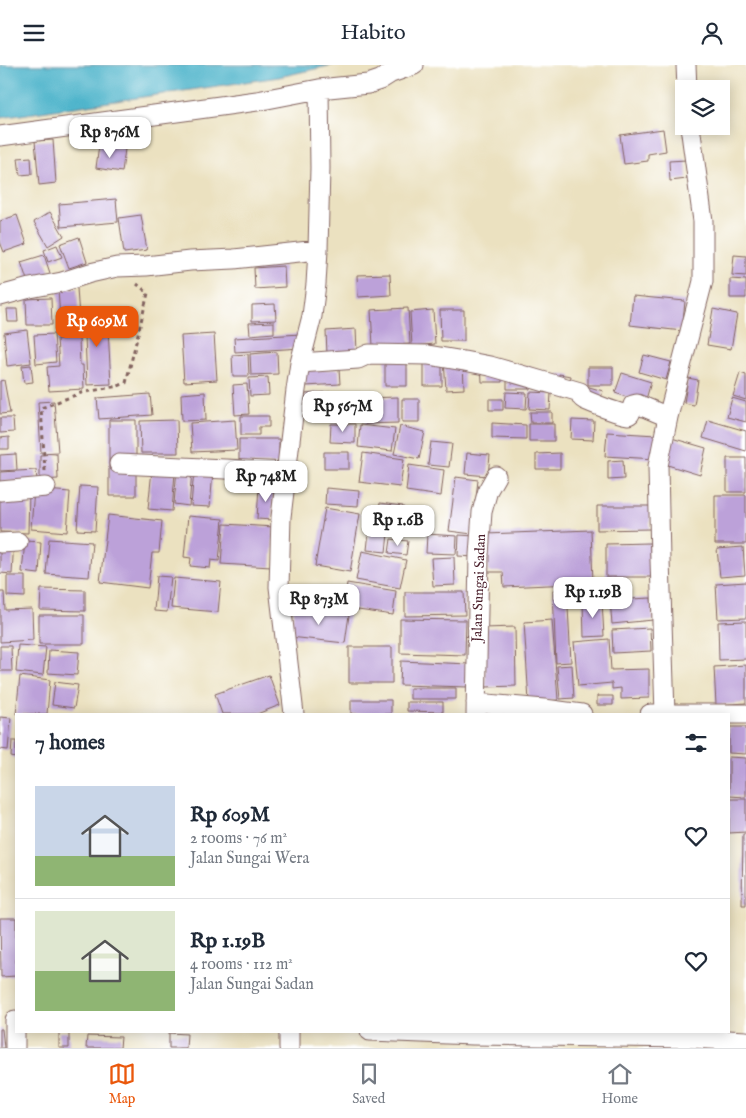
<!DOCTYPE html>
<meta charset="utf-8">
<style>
body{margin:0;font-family:"IM FELL English",serif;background:#f2f2f3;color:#1f2937;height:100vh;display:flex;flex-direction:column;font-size:19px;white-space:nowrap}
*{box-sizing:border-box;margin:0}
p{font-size:16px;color:#747a83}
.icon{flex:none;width:28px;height:28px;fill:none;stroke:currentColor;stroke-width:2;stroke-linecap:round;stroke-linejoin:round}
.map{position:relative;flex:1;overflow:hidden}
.details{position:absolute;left:15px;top:648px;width:715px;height:320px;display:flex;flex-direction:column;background:#fff;border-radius:0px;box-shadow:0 2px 12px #0003}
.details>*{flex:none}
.fabs{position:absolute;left:675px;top:15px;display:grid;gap:10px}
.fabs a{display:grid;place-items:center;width:55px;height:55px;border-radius:0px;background:#fff;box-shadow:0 2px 12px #0003;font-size:25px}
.price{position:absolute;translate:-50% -42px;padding:0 11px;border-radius:10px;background:#fff;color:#222;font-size:16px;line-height:32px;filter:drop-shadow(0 1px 2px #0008)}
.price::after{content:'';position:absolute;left:50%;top:30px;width:15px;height:11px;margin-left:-8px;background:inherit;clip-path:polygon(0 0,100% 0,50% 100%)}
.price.current{background:#ea580c;color:#fff}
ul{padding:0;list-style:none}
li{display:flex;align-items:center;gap:15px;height:125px;padding:0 20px}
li+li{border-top:1px solid #e0e1e3}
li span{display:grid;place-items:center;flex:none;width:140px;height:100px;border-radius:0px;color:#555}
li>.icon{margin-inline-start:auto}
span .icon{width:60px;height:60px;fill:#fffc;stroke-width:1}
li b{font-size:21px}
h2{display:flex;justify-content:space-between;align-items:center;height:60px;padding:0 20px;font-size:21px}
header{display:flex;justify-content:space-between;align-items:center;height:65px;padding:0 20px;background:#fff;font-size:22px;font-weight:600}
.tab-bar{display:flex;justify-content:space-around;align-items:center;height:70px;border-top:1px solid #e0e1e3;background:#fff;font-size:14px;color:#747a83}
.tab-bar a{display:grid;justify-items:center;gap:2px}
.tab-bar .current{color:#ea580c}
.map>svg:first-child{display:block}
</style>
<header><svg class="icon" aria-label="menu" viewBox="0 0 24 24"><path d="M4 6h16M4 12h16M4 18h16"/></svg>Habito<svg class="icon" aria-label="person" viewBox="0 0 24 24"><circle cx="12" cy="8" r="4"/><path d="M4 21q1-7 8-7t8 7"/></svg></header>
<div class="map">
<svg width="746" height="983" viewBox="0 0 746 983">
<rect width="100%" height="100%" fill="#fff"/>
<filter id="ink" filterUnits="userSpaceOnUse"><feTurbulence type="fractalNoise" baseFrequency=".02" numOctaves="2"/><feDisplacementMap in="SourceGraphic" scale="10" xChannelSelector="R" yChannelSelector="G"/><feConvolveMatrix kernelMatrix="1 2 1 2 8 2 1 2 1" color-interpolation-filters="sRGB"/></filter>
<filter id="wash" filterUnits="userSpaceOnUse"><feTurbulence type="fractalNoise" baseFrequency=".0096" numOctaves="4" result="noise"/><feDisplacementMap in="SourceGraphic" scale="20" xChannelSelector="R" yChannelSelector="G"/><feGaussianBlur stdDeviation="1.12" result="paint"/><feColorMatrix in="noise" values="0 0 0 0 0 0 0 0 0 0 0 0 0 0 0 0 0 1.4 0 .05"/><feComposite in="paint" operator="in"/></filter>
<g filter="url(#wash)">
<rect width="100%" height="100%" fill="#ebe1c0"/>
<path fill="#4bb3ca" stroke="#4a697a" d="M0 0H333L279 12 0 53Z"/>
<g id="blocks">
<path fill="#bca1d9" d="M663 64 666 86 648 89V96L624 99 620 70Z
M53 75 56 118 39 120 35 76Z
M99 80 125 84 122 107 96 103Z
M31 92 32 109 20 110 18 93Z
M686 95 687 114 670 116 669 96Z
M116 134 118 157 61 162 59 139Z
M50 147 64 171 48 181 34 157Z
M17 150 27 179 4 187 0 177V156Z
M141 150 147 185 124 188 119 153Z
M79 172 87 197 69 203 60 179Z
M57 180 62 192 48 197 44 185Z
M44 190 52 214 29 221 21 197Z
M734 190 746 191V211L732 210Z
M284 201 285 222 255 224 254 203Z
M390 209 391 230 358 232 357 210Z
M730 214 746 215V233H730Z
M77 223 80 268 61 269 58 224Z
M633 231 685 236 682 266 630 260Z
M51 233 52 260H27L26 234Z
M275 239 276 255 252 256V240Z
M408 243 410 279 373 281 371 245Z
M7 244H17L18 257H8Z
M713 244 737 249 731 284 707 280Z
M107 245 111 319 87 320 84 246Z
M433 245 435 279 412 281 410 247Z
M440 245H464V276H441Z
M274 257V268L250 270 249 258Z
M356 264 357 287 327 289 326 266Z
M27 265 31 298 7 301 4 268Z
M54 269 56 297 36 299 34 270Z
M214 269 217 315 184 317 181 271Z
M301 269 302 283 235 287 234 273Z
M79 273 80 300H83L84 324 49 326 47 302 59 301 57 274Z
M277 287 278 309 251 310 250 289Z
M248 289 249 311H233L232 290Z
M644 290 671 297 666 315 639 307Z
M385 293H407V321H385Z
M442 294V321H424V295Z
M463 294 464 324 446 325 444 295Z
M502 296V317H482L481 297Z
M31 300 33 317 24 318 22 301Z
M507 302H531V324H507Z
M588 302H613V320H588Z
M339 304 340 319 306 321 305 306Z
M622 308 651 317 645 338 615 328Z
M740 308 746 310V335L733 331Z
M559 309 571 311 568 331 556 329Z
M268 312 269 330 250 331 249 313Z
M688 313 698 315 694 340 684 338Z
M4 315 10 348 0 349V316Z
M247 319 249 349 235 350 233 320Z
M586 321 603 326 597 346Z
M205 327 206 355 182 356 181 329Z
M334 327 335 348 307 350 305 329Z
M506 327 527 328 526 344 505 343Z
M530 327 551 328 550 345 529 344Z
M150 329 152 350 99 354 97 333Z
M398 332V358L365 359 364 333Z
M732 333 746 337V357L727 352Z
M402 334H419V357H402Z
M489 334H503V345H489Z
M54 336 58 387 41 388 38 337Z
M530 347H552V358H531Z
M241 351H269V362H259V370H241Z
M0 353H13L14 367 0 368Z
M109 355H136V431H109Z
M177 355 178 388H141L140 356Z
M235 355 237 385 192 387 190 358Z
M572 355 594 356 593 375 571 374Z
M708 355 746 366V386L703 373Z
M492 358 526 360V374L492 373Z
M331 359H355V378L330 377Z
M529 359H554V376H529Z
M360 360 395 364 392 386 358 382Z
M400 361 425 367 419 394 394 389Z
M607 367 656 370 655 394 605 391Z
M9 372V384H0V373Z
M668 372 706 383 700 410 661 398Z
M239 374H279V399H239Z
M431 377 452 379 449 402 428 400Z
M324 387H349V404H324Z
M363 388 404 394 400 422 359 417Z
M467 388 490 390 488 411 465 409Z
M560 388V404H536V389Z
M16 389 17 405 0 406V390Z
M57 389 58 414 40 415V390Z
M727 393H746V427H727Z
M623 395 624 414 608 415V396Z
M409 400 444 405 441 431 406 426Z
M177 404 192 405 189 441 174 439Z
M36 405 37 415 0 417V407Z
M152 405 175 407 172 446 148 444Z
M194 405 213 407 210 442 191 441Z
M456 412 478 415 472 469 449 466Z
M259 420 274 421 272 455 257 454Z
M80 421 98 422 95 466 77 465Z
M326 423 359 426 358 441 325 439Z
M34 424 70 427 67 467 31 464Z
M0 425 29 426 28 468 0 467Z
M715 430H746V479H715Z
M380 438 403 441 400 459 378 457Z
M597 441H650V464L597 465Z
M325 443 360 449 350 507 315 501Z
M108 450 162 456 159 488H152L148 523 100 517Z
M188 451 223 454 219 496 211 495 210 503 190 501 191 493 184 492Z
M224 459 274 462 271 502 221 499Z
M591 465 593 518 504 522 503 507H488L486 469Z
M369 467 388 469 386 487 367 485Z
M427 469 457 471 456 489 426 488Z
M459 470 475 471 474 492 458 491Z
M0 473 14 474 12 509 0 508Z
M49 474 92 477 89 512 46 509Z
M391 474 408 476 406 490 389 488Z
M25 476 41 477 39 509 22 507Z
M650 478 651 512H606V479Z
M743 482 745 510 720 512 717 484Z
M362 486 406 495 400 523 356 515Z
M454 492 455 520 433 521 431 493Z
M7 511H25V532L7 531Z
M157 511 171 512 167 547 154 546Z
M174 513 221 517 218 547 171 543Z
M746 517V553L718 554 716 519Z
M347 518 396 526 393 550 344 543Z
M598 522V533L570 534V524Z
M41 524 85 525V546L40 545Z
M567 524 571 597 556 598 553 525Z
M0 527H4L5 545 32 544 33 575 0 577Z
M405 527H464L465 550 405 551Z
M651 533 653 555 612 559 610 535Z
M602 536 604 571 584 572 583 537Z
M294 543 349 550 345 578 290 572Z
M39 550H84V579H39Z
M400 554 466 555 465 590 400 588Z
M552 555 558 635 529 637 524 557Z
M746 556V594L719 595 718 557Z
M515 562 516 621 486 622 484 563Z
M650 563 651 586 613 588 612 565Z
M609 574 611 605 649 604V633L621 634V623L612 624V618L578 621 574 577Z
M18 580 46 582 43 610 16 607Z
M0 581H11L12 606H0Z
M349 582H392V618H349Z
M49 585 79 587 77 610 48 608Z
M401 596 469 599 468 622 400 620Z
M572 600 574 633 560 634 557 601Z
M746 600V638L716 640 714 602Z
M269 610 280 640 257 649H222L215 629Z
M20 611 50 615 47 649H16Z
M55 617 78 620 74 643 52 640Z
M410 623H456V634H410Z
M597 631H613V640H597Z
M351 635H391V649H351Z
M407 637H443V647L407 646Z
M0 652 11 653 8 685 0 684Z
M729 662H746V689L729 688Z
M12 676H16V693L11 692Z
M729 692 746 693V732L729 731Z
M729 734H746V767L729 768Z
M743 769H746V840H742Z
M0 853H16V911L1 912Z
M0 964H2L4 983H0Z
M59 967H69V983H59Z
M169 968 187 969 186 983H169Z
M87 971 121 972 120 983H86Z"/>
</g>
</g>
<g filter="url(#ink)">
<use href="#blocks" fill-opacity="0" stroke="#82635f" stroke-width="1"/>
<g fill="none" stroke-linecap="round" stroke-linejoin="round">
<defs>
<path id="minor" d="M686 0 687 24
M0 71 257 36 319 24 368 19 380 15 391 8 414 0
M0 231 30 223 62 217 90 208 117 202 146 201 190 196 234 194 318 185
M300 298 358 294 369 289 428 290 464 296 490 301 580 327 582 333 585 335C599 341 613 347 628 350L630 349 633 340 637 339 668 352
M119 399 287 407
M0 426 46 422
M0 478 18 477
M476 638 544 644 582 649
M294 649 279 522 281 452 296 325 300 298 312 251 316 219 318 185 320 103 319 24
M476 649 479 490 482 447 488 425 496 411
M650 649H746
M665 649 660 495 658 401 668 352 703 216V156L690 61
M370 966 473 970 691 973 746 976
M15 983V955
M289 983V966"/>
</defs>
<use href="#minor" stroke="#82635f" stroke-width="21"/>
<path stroke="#82635f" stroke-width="3" stroke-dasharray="4 4" stroke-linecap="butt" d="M45 406 41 343 81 328 118 321 126 318 148 228 137 219"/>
<use href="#minor" stroke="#fff" stroke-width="19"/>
</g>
</g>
<g text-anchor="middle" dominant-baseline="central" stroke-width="4" stroke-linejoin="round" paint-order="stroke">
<g font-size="14" fill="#4a1f2b" stroke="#fff">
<text transform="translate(479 523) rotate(-88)">Jalan Sungai Sadan</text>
</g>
</g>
</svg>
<div class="fabs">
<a><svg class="icon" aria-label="layers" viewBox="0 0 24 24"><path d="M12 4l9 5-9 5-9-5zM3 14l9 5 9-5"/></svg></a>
</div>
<b class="price" style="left:110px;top:94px">Rp 876M</b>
<b class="price current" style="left:97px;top:283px">Rp 609M</b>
<b class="price" style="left:343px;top:368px">Rp 567M</b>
<b class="price" style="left:266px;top:438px">Rp 748M</b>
<b class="price" style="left:398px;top:482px">Rp 1.6B</b>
<b class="price" style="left:593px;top:554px">Rp 1.19B</b>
<b class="price" style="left:319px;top:561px">Rp 873M</b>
<section class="details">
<h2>7 homes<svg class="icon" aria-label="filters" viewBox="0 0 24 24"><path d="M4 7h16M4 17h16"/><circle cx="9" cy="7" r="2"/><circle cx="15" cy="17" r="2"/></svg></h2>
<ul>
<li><span style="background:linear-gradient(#c9d6e8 70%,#8fb573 0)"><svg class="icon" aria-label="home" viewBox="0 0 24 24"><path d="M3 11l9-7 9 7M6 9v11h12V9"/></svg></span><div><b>Rp 609M</b><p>2 rooms · 76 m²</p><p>Jalan Sungai Wera</p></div><svg class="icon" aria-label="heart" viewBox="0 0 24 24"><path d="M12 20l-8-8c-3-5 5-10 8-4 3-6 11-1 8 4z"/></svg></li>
<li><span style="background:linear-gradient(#dfe7d0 60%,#8fb573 0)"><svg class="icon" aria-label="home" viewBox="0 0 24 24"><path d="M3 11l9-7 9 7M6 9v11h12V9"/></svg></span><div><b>Rp 1.19B</b><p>4 rooms · 112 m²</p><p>Jalan Sungai Sadan</p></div><svg class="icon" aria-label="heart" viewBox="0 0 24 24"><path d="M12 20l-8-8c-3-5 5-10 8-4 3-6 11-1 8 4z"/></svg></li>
</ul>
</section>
</div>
<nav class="tab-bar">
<a class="current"><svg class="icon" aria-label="map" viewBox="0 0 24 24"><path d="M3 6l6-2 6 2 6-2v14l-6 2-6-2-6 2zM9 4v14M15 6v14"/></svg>Map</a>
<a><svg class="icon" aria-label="saved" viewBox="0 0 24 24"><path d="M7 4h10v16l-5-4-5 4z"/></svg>Saved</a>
<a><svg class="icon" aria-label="home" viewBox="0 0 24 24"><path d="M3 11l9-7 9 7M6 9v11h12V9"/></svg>Home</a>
</nav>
